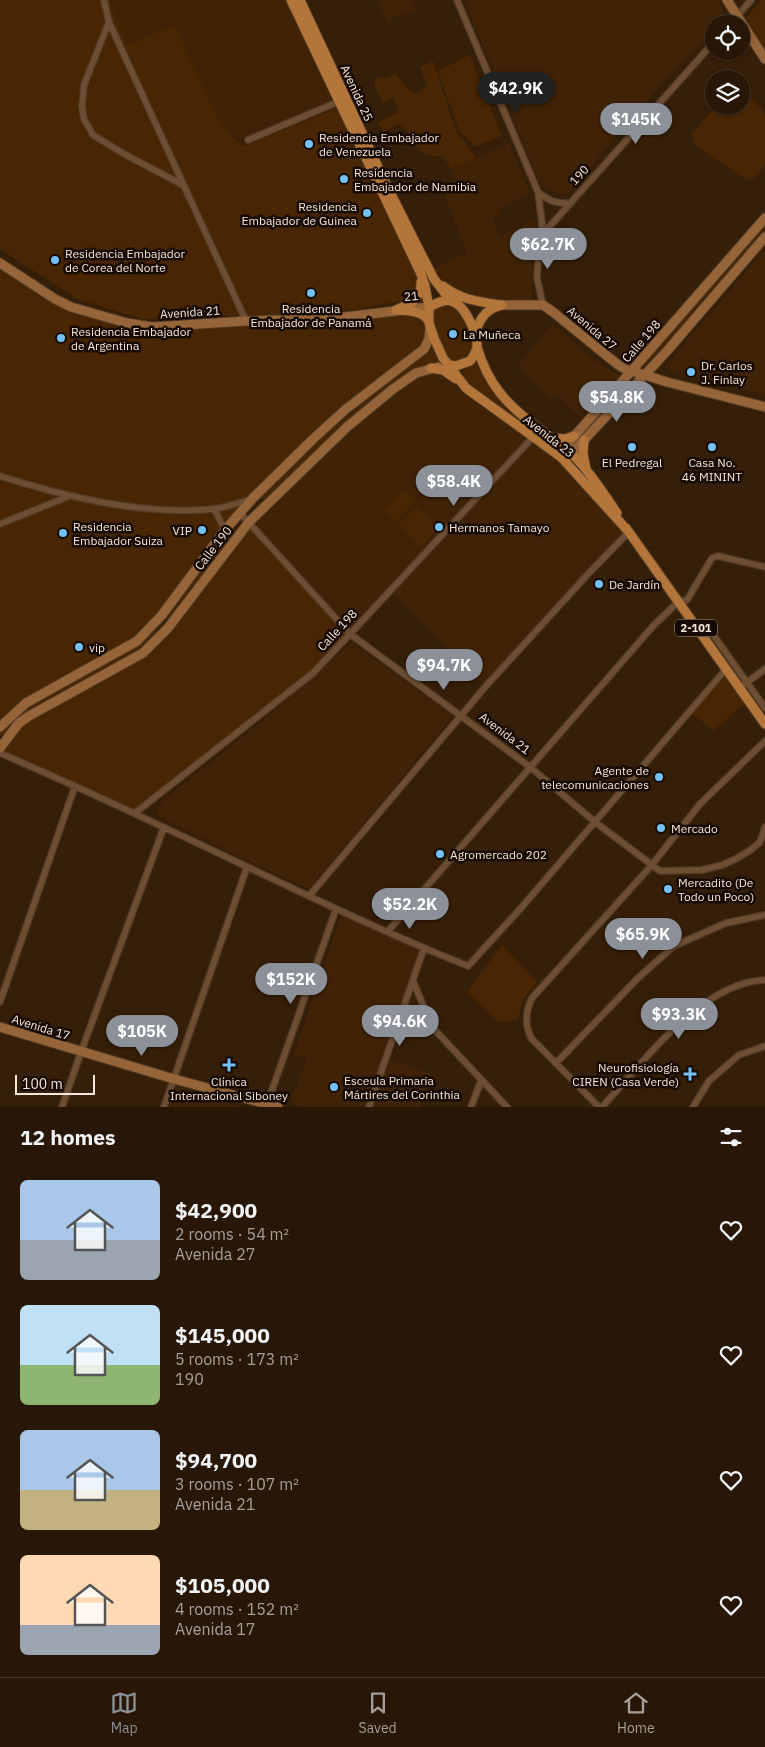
<!DOCTYPE html>
<meta charset="utf-8">
<style>
body{margin:0;font-family:"IBM Plex Sans",sans-serif;background:#342414;color:#f1f3f6;height:100vh;display:flex;flex-direction:column;font-size:19px;white-space:nowrap}
*{box-sizing:border-box;margin:0}
p{font-size:16px;color:#a59f9b}
.icon{flex:none;width:28px;height:28px;fill:none;stroke:currentColor;stroke-width:2;stroke-linecap:round;stroke-linejoin:round}
.map{position:relative;height:1107px;overflow:hidden}
.panel{display:flex;flex-direction:column;background:#281706;flex:1}
.panel>*{flex:none}
.tools{position:absolute;left:705px;top:15px;display:grid;gap:10px}
.tools a{display:grid;place-items:center;width:45px;height:45px;border-radius:50%;background:#281706;box-shadow:0 1px 4px #0004,0 0 0 1px #443628;font-size:25px}
.scale{position:absolute;left:15px;bottom:12px;width:80px;box-sizing:border-box;padding-left:5px;border:2px solid #f7e7da;border-top:0;font-size:14px;line-height:18px;white-space:nowrap;color:#f7e7da;-webkit-text-stroke:4px #160b04;paint-order:stroke}
.price{position:absolute;translate:-50% -42px;padding:0 11px;border-radius:18px;background:#8c9099;color:#fff;font-size:16px;line-height:32px;filter:drop-shadow(0 1px 2px #0008)}
.price::after{content:'';position:absolute;left:50%;top:30px;width:15px;height:11px;margin-left:-8px;background:inherit;clip-path:polygon(0 0,100% 0,50% 100%)}
.price.selected{background:#222;color:#fff}
ul{padding:0;list-style:none}
li{display:flex;align-items:center;gap:15px;height:125px;padding:0 20px}
li span{display:grid;place-items:center;flex:none;width:140px;height:100px;border-radius:8px;color:#555}
li>.icon{margin-inline-start:auto}
span .icon{width:60px;height:60px;fill:#fffc;stroke-width:1}
li b{font-size:21px}
h2{display:flex;justify-content:space-between;align-items:center;height:60px;padding:0 20px;font-size:21px}
.tab-bar{display:flex;justify-content:space-around;align-items:center;height:70px;border-top:1px solid #443628;background:#281706;font-size:14px;color:#a59f9b}
.tab-bar a{display:grid;justify-items:center;gap:2px}
.tab-bar .selected{color:#8c9099}
.map>svg:first-child{display:block}
</style>
<div class="map">
<svg width="765" height="1107" viewBox="0 0 765 1107">
<rect width="100%" height="100%" fill="#361f08"/>
<path fill="#402306" d="M113 0H286L332 99 240 140 228 132 216 114 175 25 126 45 110 1Z
M376 0H412L419 11 394 17 389 23Z
M464 0H718L723 10V17L721 24H714L712 34 665 80 566 195 542 188Z
M509 143 530 193 502 206 493 222 500 237 536 219 534 233 531 301 469 296 445 284 434 268 467 253 442 188 455 180 451 169Z
M765 250V395L664 368Z
M552 323 587 355 619 376 581 418 557 394 552 399 518 366Z
M443 370 561 457 629 532 486 686 390 591 350 634 249 522 347 427 416 373Z
M352 643 453 716 309 889 259 866 156 815 163 800 242 738Z
M341 915 421 949 365 1107H305L291 1103 307 1059 294 1054Z
M390 1060 432 1074 420 1107H374Z
M176 1086 239 1107H169Z"/>
<path fill="#482603" d="M0 0H113L110 1 126 45 175 25 216 114 228 132 244 146 337 108 412 261C418 276 423 287 408 300L337 312 142 319 77 299 0 249Z
M761 0H765V48L745 19Z
M470 55 502 136 475 146 459 131 438 71Z
M433 61 457 133 477 158 451 169 443 156C408 157 420 141 399 124L384 132 378 123 398 112 394 98 383 103 375 87V78H385L396 74 406 87 415 94 427 85 420 67Z
M741 92C750 96 762 107 765 116V164L758 175 749 181 694 145 691 135 716 106H741Z
M765 223V232L649 366 646 368 642 365Z
M0 263 71 307 152 327 396 310 427 318 424 349 346 409 253 498 137 641 26 703 0 727Z
M446 304C455 306 460 311 465 318 469 325 473 333 473 340 474 357 457 368 445 355L432 321 435 308Z
M434 344 441 361 415 369 390 387 321 446 267 500 262 498 261 495 309 448 401 372 425 355 431 349Z
M477 362 492 389 558 446 557 448 554 449 468 382 462 372Z
M630 378 635 380 574 447 572 446 571 444Z
M404 491 415 502 396 522 384 511Z
M417 507 440 527 421 547 399 525Z
M249 522 350 634 313 673 135 813 0 753 19 723 143 653Z
M226 536 229 537 230 542 169 620H167L165 616 166 613Z
M154 630 157 631V633C119 669 68 684 26 715 18 720 11 729 4 736H0V732C20 708 45 696 72 681 101 666 130 651 154 630Z
M725 676 744 704 713 731 693 713Z
M502 945 537 982 522 1000 518 1020 499 1022 467 992Z"/>
<g fill="none" stroke-linecap="round" stroke-linejoin="round">
<defs>
<path id="street" d="M104 0 109 22 246 321
M457 0 538 192 542 223V235L538 262 537 278 543 305
M109 22 84 85 82 107 84 119 93 135 124 154 183 185
M730 24 751 0
M248 140 340 101
M538 192C549 201 556 204 571 203
M542 235 714 42
M0 476C66 497 144 516 214 509 227 507 239 503 251 499
M214 509 225 530
M240 513 350 634 530 767 595 822 660 871 702 870 722 865 736 859 752 849 760 842 765 827
M0 524 67 497
M705 623 765 708
M739 688 765 669
M0 753C55 777 111 802 165 828 266 875 365 925 468 966L521 908 726 669
M135 813 313 673 350 634 533 437
M309 896 486 686 588 574 629 532
M388 931 654 625 678 602 687 600 712 558 718 556 765 567
M413 981 432 1027 507 1107
M0 1002 75 786
M556 1063 639 977 674 946 726 923 765 915
M62 1107 81 1052 164 827
M164 1107 247 867
M266 1107 336 909
M369 1107 424 948
M471 1107 481 1081
M599 1107 531 1038C525 1023 525 1013 532 998L651 866 700 804 765 741
M602 1107C642 1064 701 982 765 980
M693 1107 709 1081 739 1055 765 1046"/>
<path id="secondary" d="M727 0 765 59
M0 263 55 299 71 307 127 323 152 327 246 321 336 318 429 307
M502 305H543L553 312 617 364 625 369 667 382 765 407
M565 456 571 454 667 351 765 237
M561 457 565 447 765 218
M0 727 26 703 137 641 162 615 225 530 253 498 313 439 346 409 424 349 429 339 430 328
M0 748 19 723 29 716 143 653 168 628 249 522 347 427 393 389 416 373 438 367
M0 1027 174 1079 278 1107"/>
<path id="primary" d="M291 0 421 274 425 286 429 307V323L434 338 443 358 466 388 561 457 629 532
M300 0 384 180 416 244 434 279 451 301
M443 286C461 300 480 302 502 305
M429 307C435 304 444 299 451 301 465 304 478 335 477 347 476 353 473 357 470 361L456 366 449 365
M396 310C411 304 421 299 421 282
M399 310C410 311 424 311 429 322
M475 334C479 320 485 310 499 306
M477 347C488 384 506 404 537 427 546 434 556 440 565 447 585 465 602 491 617 513
M431 368 443 370 456 379
M553 438 565 439 574 436
M584 440 583 454 586 469
M626 528 765 724"/>
</defs>
<use href="#street" stroke="#513b25" stroke-width="8"/>
<use href="#secondary" stroke="#513b25" stroke-width="11"/>
<use href="#primary" stroke="#513b25" stroke-width="11"/>
<use href="#street" stroke="#6d4e33" stroke-width="5.5"/>
<use href="#secondary" stroke="#956438" stroke-width="9"/>
<use href="#primary" stroke="#b4753a" stroke-width="9"/>
</g>
<g fill="#73c1f6" stroke="#160b04" stroke-width="2">
<circle cx="309" cy="144" r="5"/>
<circle cx="344" cy="179" r="5"/>
<circle cx="367" cy="213" r="5"/>
<circle cx="55" cy="260" r="5"/>
<circle cx="311" cy="293" r="5"/>
<circle cx="453" cy="334" r="5"/>
<circle cx="61" cy="338" r="5"/>
<circle cx="691" cy="372" r="5"/>
<circle cx="632" cy="447" r="5"/>
<circle cx="712" cy="447" r="5"/>
<circle cx="439" cy="527" r="5"/>
<circle cx="202" cy="530" r="5"/>
<circle cx="63" cy="533" r="5"/>
<circle cx="599" cy="584" r="5"/>
<circle cx="79" cy="647" r="5"/>
<circle cx="659" cy="777" r="5"/>
<circle cx="661" cy="828" r="5"/>
<circle cx="440" cy="854" r="5"/>
<circle cx="668" cy="889" r="5"/>
<path d="M226.5 1057.5h5v5h5v5h-5v5h-5v-5h-5v-5h5z"/>
<path d="M687.5 1066.5h5v5h5v5h-5v5h-5v-5h-5v-5h5z"/>
<circle cx="334" cy="1087" r="5"/>
</g>
<g text-anchor="middle" dominant-baseline="central" stroke-width="5" stroke-linejoin="round" paint-order="stroke">
<rect fill="#160b04" stroke="#b4a59a" stroke-width="1" x="675" y="619.5" width="42" height="17" rx="4"/>
<g font-size="11" font-weight="bold" fill="#f7e7da">
<text x="696" y="628">2-101</text>
</g>
<g font-size="12" fill="#f7e7da" stroke="#160b04">
<text transform="translate(357 93) rotate(65)">Avenida 25</text>
<text transform="translate(579 175) rotate(-48)">190</text>
<text transform="translate(411 296) rotate(-5)">21</text>
<text transform="translate(190 312) rotate(-4)">Avenida 21</text>
<text transform="translate(592 328) rotate(40)">Avenida 27</text>
<text transform="translate(641 341) rotate(-49)">Calle 198</text>
<text transform="translate(549 436) rotate(38)">Avenida 23</text>
<text transform="translate(213 548) rotate(-52)">Calle 190</text>
<text transform="translate(337 630) rotate(-47)">Calle 198</text>
<text transform="translate(505 733) rotate(37)">Avenida 21</text>
<text transform="translate(41 1027) rotate(17)">Avenida 17</text>
</g>
<g font-size="12" fill="#f7e7da" stroke="#160b04" text-anchor="start">
<text x="319" y="137">Residencia Embajador<tspan x="319" dy="14">de Venezuela</tspan></text>
<text x="354" y="172">Residencia<tspan x="354" dy="14">Embajador de Namibia</tspan></text>
<text x="357" y="206" text-anchor="end">Residencia<tspan x="357" dy="14">Embajador de Guinea</tspan></text>
<text x="65" y="253">Residencia Embajador<tspan x="65" dy="14">de Corea del Norte</tspan></text>
<text x="311" y="308" text-anchor="middle">Residencia<tspan x="311" dy="14">Embajador de Panamá</tspan></text>
<text x="71" y="331">Residencia Embajador<tspan x="71" dy="14">de Argentina</tspan></text>
<text x="463" y="334">La Muñeca</text>
<text x="701" y="365">Dr. Carlos<tspan x="701" dy="14">J. Finlay</tspan></text>
<text x="632" y="462" text-anchor="middle">El Pedregal</text>
<text x="712" y="462" text-anchor="middle">Casa No.<tspan x="712" dy="14">46 MININT</tspan></text>
<text x="73" y="526">Residencia<tspan x="73" dy="14">Embajador Suiza</tspan></text>
<text x="449" y="527">Hermanos Tamayo</text>
<text x="192" y="530" text-anchor="end">VIP</text>
<text x="609" y="584">De Jardín</text>
<text x="89" y="647">vip</text>
<text x="649" y="770" text-anchor="end">Agente de<tspan x="649" dy="14">telecomunicaciones</tspan></text>
<text x="671" y="828">Mercado</text>
<text x="450" y="854">Agromercado 202</text>
<text x="678" y="882">Mercadito (De<tspan x="678" dy="14">Todo un Poco)</tspan></text>
<text x="679" y="1067" text-anchor="end">Neurofisiología<tspan x="679" dy="14">CIREN (Casa Verde)</tspan></text>
<text x="344" y="1080">Esceula Primaria<tspan x="344" dy="14">Mártires del Corinthia</tspan></text>
<text x="229" y="1081" text-anchor="middle">Clínica<tspan x="229" dy="14">Internacional Siboney</tspan></text>
</g>
</g>
</svg>
<div class="tools">
<a><svg class="icon" aria-label="locate" viewBox="0 0 24 24"><circle cx="12" cy="12" r="6"/><path d="M12 2v4M12 18v4M2 12h4M18 12h4"/></svg></a>
<a><svg class="icon" aria-label="layers" viewBox="0 0 24 24"><path d="M12 4l9 5-9 5-9-5zM3 14l9 5 9-5"/></svg></a>
</div>
<div class="scale">100 m</div>
<b class="price selected" style="left:516px;top:114px">$42.9K</b>
<b class="price" style="left:636px;top:145px">$145K</b>
<b class="price" style="left:548px;top:270px">$62.7K</b>
<b class="price" style="left:617px;top:423px">$54.8K</b>
<b class="price" style="left:454px;top:507px">$58.4K</b>
<b class="price" style="left:444px;top:691px">$94.7K</b>
<b class="price" style="left:410px;top:930px">$52.2K</b>
<b class="price" style="left:643px;top:960px">$65.9K</b>
<b class="price" style="left:291px;top:1005px">$152K</b>
<b class="price" style="left:679px;top:1040px">$93.3K</b>
<b class="price" style="left:400px;top:1047px">$94.6K</b>
<b class="price" style="left:142px;top:1057px">$105K</b>
</div>
<section class="panel">
<h2>12 homes<svg class="icon" aria-label="filters" viewBox="0 0 24 24"><path d="M4 7h16M4 17h16"/><circle cx="9" cy="7" r="2"/><circle cx="15" cy="17" r="2"/></svg></h2>
<ul>
<li><span style="background:linear-gradient(#a9c7e8 60%,#9aa5b1 0)"><svg class="icon" aria-label="home" viewBox="0 0 24 24"><path d="M3 11l9-7 9 7M6 9v11h12V9"/></svg></span><div><b>$42,900</b><p>2 rooms · 54 m²</p><p>Avenida 27</p></div><svg class="icon" aria-label="heart" viewBox="0 0 24 24"><path d="M12 20l-8-8c-3-5 5-10 8-4 3-6 11-1 8 4z"/></svg></li>
<li><span style="background:linear-gradient(#bfe0f5 60%,#8fb573 0)"><svg class="icon" aria-label="home" viewBox="0 0 24 24"><path d="M3 11l9-7 9 7M6 9v11h12V9"/></svg></span><div><b>$145,000</b><p>5 rooms · 173 m²</p><p>190</p></div><svg class="icon" aria-label="heart" viewBox="0 0 24 24"><path d="M12 20l-8-8c-3-5 5-10 8-4 3-6 11-1 8 4z"/></svg></li>
<li><span style="background:linear-gradient(#a9c7e8 60%,#c2b280 0)"><svg class="icon" aria-label="home" viewBox="0 0 24 24"><path d="M3 11l9-7 9 7M6 9v11h12V9"/></svg></span><div><b>$94,700</b><p>3 rooms · 107 m²</p><p>Avenida 21</p></div><svg class="icon" aria-label="heart" viewBox="0 0 24 24"><path d="M12 20l-8-8c-3-5 5-10 8-4 3-6 11-1 8 4z"/></svg></li>
<li><span style="background:linear-gradient(#ffd9b3 70%,#9aa5b1 0)"><svg class="icon" aria-label="home" viewBox="0 0 24 24"><path d="M3 11l9-7 9 7M6 9v11h12V9"/></svg></span><div><b>$105,000</b><p>4 rooms · 152 m²</p><p>Avenida 17</p></div><svg class="icon" aria-label="heart" viewBox="0 0 24 24"><path d="M12 20l-8-8c-3-5 5-10 8-4 3-6 11-1 8 4z"/></svg></li>
</ul>
</section>
<nav class="tab-bar">
<a class="selected"><svg class="icon" aria-label="map" viewBox="0 0 24 24"><path d="M3 6l6-2 6 2 6-2v14l-6 2-6-2-6 2zM9 4v14M15 6v14"/></svg>Map</a>
<a><svg class="icon" aria-label="saved" viewBox="0 0 24 24"><path d="M7 4h10v16l-5-4-5 4z"/></svg>Saved</a>
<a><svg class="icon" aria-label="home" viewBox="0 0 24 24"><path d="M3 11l9-7 9 7M6 9v11h12V9"/></svg>Home</a>
</nav>
